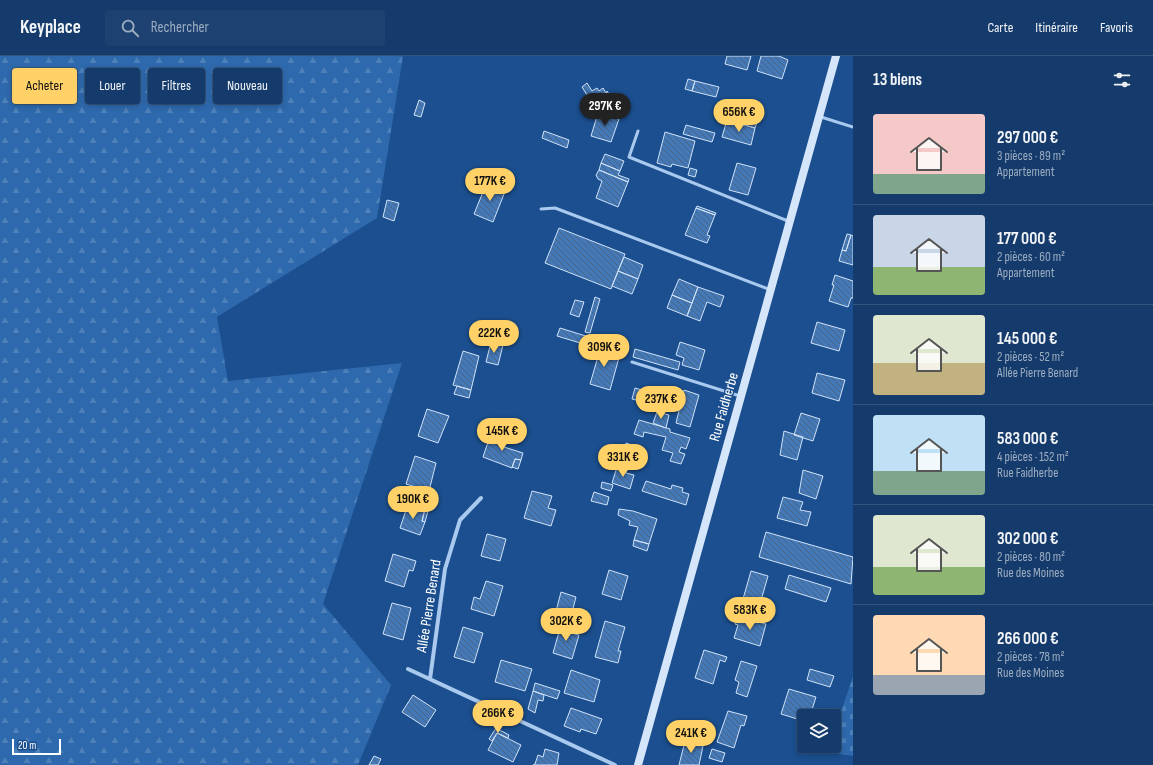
<!DOCTYPE html>
<html lang="fr">
<meta charset="utf-8">
<style>
body{margin:0;font-family:"Sofia Sans Condensed",sans-serif;background:#1d4271;color:#f1f3f6;height:100vh;display:flex;flex-direction:column;font-size:15px;white-space:nowrap}
*{box-sizing:border-box;margin:0}
p{font-size:13px;color:#9dadc1}
.icon{flex:none;width:22px;height:22px;fill:none;stroke:currentColor;stroke-width:2;stroke-linecap:round;stroke-linejoin:round}
.map{position:relative;flex:1;overflow:hidden}
.side{display:flex;flex-direction:column;background:#143b6b;width:300px}
.side>*{flex:none}
.guide{position:absolute;left:12px;top:12px;width:380px;height:36px;display:flex;gap:8px}
.fabs{position:absolute;left:797px;top:653px;display:grid;gap:8px}
.fabs a{display:grid;place-items:center;width:44px;height:44px;border-radius:4px;background:#143b6b;box-shadow:0 2px 6px #0003,0 0 0 1px #33557e;font-size:20px}
.scale{position:absolute;left:12px;bottom:10px;width:49px;box-sizing:border-box;padding-left:4px;border:2px solid #fff;border-top:0;font-size:11px;line-height:14px;white-space:nowrap;color:#fff;-webkit-text-stroke:3px #1b4f8f;paint-order:stroke}
.price{position:absolute;translate:-50% -34px;padding:0 9px;border-radius:14px;background:#ffd166;color:#111;font-size:13px;line-height:26px;filter:drop-shadow(0 1px 2px #0008)}
.price::after{content:'';position:absolute;left:50%;top:24px;width:12px;height:9px;margin-left:-6px;background:inherit;clip-path:polygon(0 0,100% 0,50% 100%)}
.price.selected{background:#222;color:#fff}
ul{padding:0;list-style:none}
li{display:flex;align-items:center;gap:12px;height:100px;padding:0 20px}
li+li{border-top:1px solid #33557e}
li span{display:grid;place-items:center;flex:none;width:112px;height:80px;border-radius:4px;color:#555}
li>.icon{margin-inline-start:auto}
span .icon{width:48px;height:48px;fill:#fffc;stroke-width:1}
li b{font-size:17px}
h2{display:flex;justify-content:space-between;align-items:center;height:48px;padding:0 20px;font-size:17px}
.chip{padding:0 14px;border-radius:4px;background:#143b6b;box-shadow:0 2px 6px #0003,0 0 0 1px #33557e;font-size:14px;line-height:36px}
.chip.selected{background:#ffd166;color:#111}
header{display:flex;align-items:center;gap:24px;box-sizing:border-box;height:56px;padding:0 20px;background:#143b6b;border-bottom:1px solid #33557e}
header strong{font-size:19px}
nav{display:flex;gap:22px;margin-inline-start:auto;font-size:14px}
.search{width:280px;height:36px;background:#1d4271;display:flex;align-items:center;gap:10px;box-sizing:border-box;padding:0 14px;border-radius:4px;color:#9dadc1;font-size:15px}
main{display:flex;flex:1;min-height:0}
.map>svg:first-child{display:block}
</style>
<header>
<strong>Keyplace</strong>
<div class="search"><svg class="icon" aria-label="search" viewBox="0 0 24 24"><circle cx="10" cy="10" r="6"/><path d="M15 15l6 6"/></svg>Rechercher</div>
<nav><a>Carte</a><a>Itinéraire</a><a>Favoris</a></nav>
</header>
<main>
<div class="map">
<svg width="853" height="709" viewBox="0 0 853 709">
<defs>
<pattern id="forest-firs" width="22" height="20" patternUnits="userSpaceOnUse"><rect width="22" height="20" fill="#2e69ad"/><path d="M5 1l3.5 6h-7zM16 11l3.5 6h-7z" fill="#4d80b9"/></pattern>
<pattern id="cemetery-stones" width="16" height="16" patternUnits="userSpaceOnUse"><rect width="16" height="16" fill="#2e69ad"/><path d="M2 7V4a2 2 0 0 1 4 0v3zM10 15v-3a2 2 0 0 1 4 0v3z" fill="#4d80b9"/></pattern>
<pattern id="building-back-hatch" width="6" height="6" patternUnits="userSpaceOnUse"><rect width="6" height="6" fill="#4478b7"/><path d="M-1 5l2 2M0 0l6 6M5-1l2 2" fill="none" stroke="#486282"/></pattern>
</defs>
<rect width="100%" height="100%" fill="#1b4f8f"/>
<path fill="url(#forest-firs)" d="M0 0H403L377 162 217 261 228 325 402 307 323 548 391 629 358 709H0Z"/>
<path fill="url(#cemetery-stones)" d="M853 620V700L828 696 830 690H834V677Z"/>
<path fill="url(#building-back-hatch)" stroke="#cfe3fa" d="M727 0H751L747 14 725 8Z
M761 0H779L788 4 782 23 757 15Z
M688 23 695 25 692 35 685 33Z
M695 25 719 31 716 41 692 35Z
M587 27 592 35 597 32 599 35 603 32 606 37 607 35 613 44 602 49 600 46 594 50 582 31Z
M419 44 425 47 421 61 414 59Z
M732 46 745 50 746 46 754 49 752 52 761 55 755 72 727 64Z
M598 57 619 63 611 86 591 80Z
M727 64 755 72 751 89 722 81Z
M686 69 715 77 712 86 683 78Z
M544 75 569 84 567 92 542 82Z
M665 76 695 85 688 112 672 108 671 111 657 107Z
M605 98 624 105 620 115 601 107Z
M601 107 620 115 618 119 629 123 628 126 599 114Z
M737 107 756 112 748 139 729 134Z
M690 112 697 114 695 121 688 119Z
M599 114 628 126 618 151 596 142 602 125 598 123 596 119Z
M487 126 506 133 493 166 474 158Z
M387 144 399 147 394 165 383 161Z
M697 150 716 157 715 159 696 152Z
M696 152 715 159 707 179 710 180 707 187 685 179Z
M559 172 625 198 611 233 545 207Z
M847 178 851 179 846 195 842 194Z
M851 179 853 180V209L839 205 842 194 846 195Z
M624 201 643 209 638 223 618 215Z
M618 215 638 223 632 238 612 230Z
M835 219 853 225V242H851L848 251 829 245 834 229H832Z
M679 223 698 231 692 247 672 239Z
M698 231 724 240 720 251 707 246 700 265 687 260Z
M672 239 692 247 687 260 667 252Z
M595 241 600 243 590 277 585 276Z
M575 244 584 246 579 261 570 258Z
M817 266 845 274 839 295 811 287Z
M560 272 589 281 587 289 557 280Z
M491 286 503 289 498 309 486 306Z
M680 286 705 294 699 314 682 309 684 302 676 299Z
M591 290 620 298 610 334 590 328 599 297 589 295Z
M635 293 680 306 678 314 633 301Z
M463 295 479 300 471 334 453 329Z
M817 317 845 324 839 345 812 337Z
M457 330 471 334 469 342 454 338Z
M635 332 662 340 659 350 632 343Z
M684 334 699 339 690 371 676 367Z
M662 340 674 344 673 348 669 347 667 353 659 350Z
M427 353 449 360 438 387 418 380Z
M657 356 669 359 666 372 653 367Z
M801 357 820 363 813 385 794 379Z
M639 364 670 373V376L690 382 686 393 681 391 679 396 685 398 681 408 670 405 673 397 662 394 666 381 644 376 643 381 634 378Z
M784 375 803 381 797 404 780 399Z
M496 378 507 382 504 391 523 397 521 404 515 403 512 412 483 401 488 386 493 388Z
M626 387 635 390 634 395 624 392Z
M415 400 436 407 429 435 406 428Z
M515 403 521 404 518 413 512 411Z
M617 411 627 414 626 417 634 419 630 433 612 427Z
M803 414 823 420 816 443 799 437Z
M646 425 671 433 672 429 683 432 682 436 689 438 686 449 642 435Z
M602 426 613 429 611 435 601 432Z
M532 435 552 440 548 452 556 454 551 470 524 462Z
M594 436 609 441 607 449 591 445Z
M783 441 803 446 800 454 811 456 807 470 777 462Z
M408 448 425 453 422 465 425 466 420 479 400 472Z
M425 453 428 455 425 466 422 465Z
M619 453 633 455 657 463 649 488 634 484 638 471 629 469 630 465 618 459Z
M766 476 853 501 851 528 759 501Z
M487 478 506 483 500 505 481 500Z
M634 484 649 488 647 495 633 490Z
M393 498 416 505 413 515 409 514 404 531 385 525Z
M609 514 628 520 621 544 602 538Z
M751 515 768 520 760 548 743 543Z
M789 519 831 532 826 546 785 533Z
M486 525 503 530 494 560 471 553 474 541 480 543Z
M561 536 576 541 570 564 555 559Z
M392 547 411 552 403 584 383 578Z
M738 560 766 568 760 590 734 582 738 569 735 568Z
M605 565 625 571 618 595H621L618 607 595 601Z
M561 569 573 572 572 577 579 579 572 603 553 597Z
M463 571 483 577 474 607 454 601Z
M704 594 727 601 725 606 720 604 713 628 695 622Z
M501 604 532 613 525 635 495 626Z
M741 605 757 610 747 641 736 637 739 626 735 624Z
M810 613 834 620 830 631 807 624Z
M571 614 600 624 594 646 564 637Z
M535 627 560 635 557 643 533 635Z
M789 633 816 641 810 660H804V665L781 658Z
M533 635 544 639 543 645 538 644 535 657 528 653Z
M413 639 436 654 425 671 402 656Z
M571 652 602 663 596 678 581 673 580 676 564 670Z
M728 655 747 660 744 670 741 669 734 692 717 686Z
M496 672 509 679 508 682 497 677 492 685 489 683Z
M497 677 521 689 513 706 488 694Z
M685 685 703 690 699 709H679Z
M545 693 559 697 557 709H533L535 708 538 699 543 701Z
M712 693 725 697 722 706 709 702Z
M374 700 381 703 378 709H369Z"/>
<g fill="none" stroke-linecap="round" stroke-linejoin="round">
<path stroke="#a9c9ee" stroke-width="3" d="M821 61 853 71
M638 75 629 101 788 165
M541 153 555 152 771 234
M632 306 740 340"/>
<path stroke="#a9c9ee" stroke-width="4" d="M408 613 615 709
M430 623 445 513 460 464 481 442"/>
<path stroke="#d6e6fa" stroke-width="8" d="M638 709 836 0"/>
</g>
<g text-anchor="middle" dominant-baseline="central" stroke-width="3" stroke-linejoin="round" paint-order="stroke">
<g font-size="15" fill="#fff" stroke="#1b4f8f">
<text transform="translate(724 351) rotate(-74)">Rue Faidherbe</text>
<text transform="translate(429 550) rotate(-81)">Allée Pierre Benard</text>
</g>
</g>
</svg>
<div class="fabs">
<a><svg class="icon" aria-label="layers" viewBox="0 0 24 24"><path d="M12 4l9 5-9 5-9-5zM3 14l9 5 9-5"/></svg></a>
</div>
<div class="scale">20 m</div>
<b class="price selected" style="left:605px;top:71px">297K €</b>
<b class="price" style="left:739px;top:77px">656K €</b>
<b class="price" style="left:490px;top:146px">177K €</b>
<b class="price" style="left:494px;top:298px">222K €</b>
<b class="price" style="left:604px;top:312px">309K €</b>
<b class="price" style="left:661px;top:364px">237K €</b>
<b class="price" style="left:502px;top:396px">145K €</b>
<b class="price" style="left:623px;top:422px">331K €</b>
<b class="price" style="left:413px;top:464px">190K €</b>
<b class="price" style="left:750px;top:575px">583K €</b>
<b class="price" style="left:566px;top:586px">302K €</b>
<b class="price" style="left:498px;top:678px">266K €</b>
<b class="price" style="left:691px;top:698px">241K €</b>
<div class="guide">
<a class="chip selected">Acheter</a>
<a class="chip">Louer</a>
<a class="chip">Filtres</a>
<a class="chip">Nouveau</a>
</div>
</div>
<section class="side">
<h2>13 biens<svg class="icon" aria-label="filters" viewBox="0 0 24 24"><path d="M4 7h16M4 17h16"/><circle cx="9" cy="7" r="2"/><circle cx="15" cy="17" r="2"/></svg></h2>
<ul>
<li><span style="background:linear-gradient(#f6c9c9 75%,#7fa58c 0)"><svg class="icon" aria-label="home" viewBox="0 0 24 24"><path d="M3 11l9-7 9 7M6 9v11h12V9"/></svg></span><div><b>297 000 €</b><p>3 pièces · 89 m²</p><p>Appartement</p></div></li>
<li><span style="background:linear-gradient(#c9d6e8 65%,#8fb573 0)"><svg class="icon" aria-label="home" viewBox="0 0 24 24"><path d="M3 11l9-7 9 7M6 9v11h12V9"/></svg></span><div><b>177 000 €</b><p>2 pièces · 60 m²</p><p>Appartement</p></div></li>
<li><span style="background:linear-gradient(#dfe7d0 60%,#c2b280 0)"><svg class="icon" aria-label="home" viewBox="0 0 24 24"><path d="M3 11l9-7 9 7M6 9v11h12V9"/></svg></span><div><b>145 000 €</b><p>2 pièces · 52 m²</p><p>Allée Pierre Benard</p></div></li>
<li><span style="background:linear-gradient(#bfe0f5 70%,#7fa58c 0)"><svg class="icon" aria-label="home" viewBox="0 0 24 24"><path d="M3 11l9-7 9 7M6 9v11h12V9"/></svg></span><div><b>583 000 €</b><p>4 pièces · 152 m²</p><p>Rue Faidherbe</p></div></li>
<li><span style="background:linear-gradient(#dfe7d0 65%,#8fb573 0)"><svg class="icon" aria-label="home" viewBox="0 0 24 24"><path d="M3 11l9-7 9 7M6 9v11h12V9"/></svg></span><div><b>302 000 €</b><p>2 pièces · 80 m²</p><p>Rue des Moines</p></div></li>
<li><span style="background:linear-gradient(#ffd9b3 75%,#9aa5b1 0)"><svg class="icon" aria-label="home" viewBox="0 0 24 24"><path d="M3 11l9-7 9 7M6 9v11h12V9"/></svg></span><div><b>266 000 €</b><p>2 pièces · 78 m²</p><p>Rue des Moines</p></div></li>
</ul>
</section>
</main>
